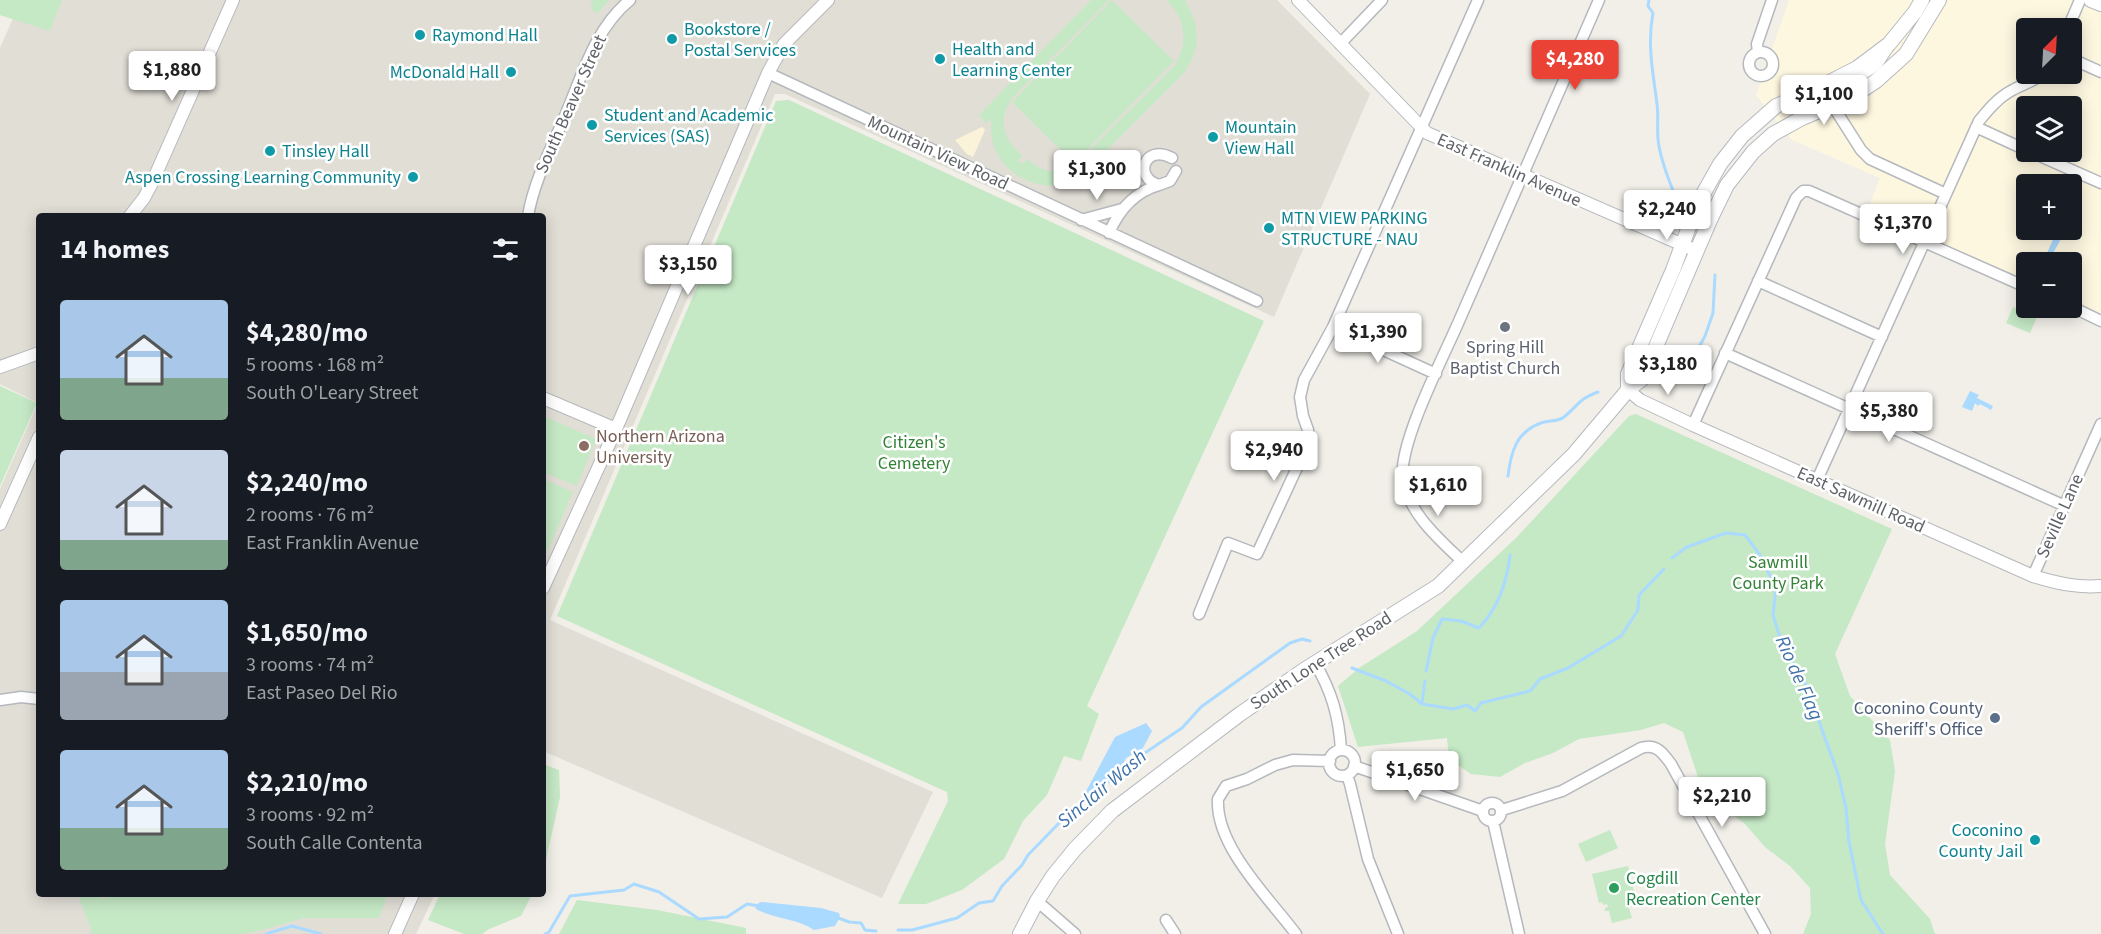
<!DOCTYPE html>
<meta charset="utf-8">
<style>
body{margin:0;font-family:"Source Sans 3",sans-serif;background:#20242c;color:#f1f3f6;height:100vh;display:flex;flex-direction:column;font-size:22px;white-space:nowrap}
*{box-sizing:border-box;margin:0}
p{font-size:20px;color:#9ea1a6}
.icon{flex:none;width:33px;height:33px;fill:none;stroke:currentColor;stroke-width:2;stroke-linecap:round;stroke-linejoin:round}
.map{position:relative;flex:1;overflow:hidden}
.side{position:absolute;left:36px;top:213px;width:510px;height:684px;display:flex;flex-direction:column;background:#171b24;border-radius:6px;box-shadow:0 3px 15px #0003}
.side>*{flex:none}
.needle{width:39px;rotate:24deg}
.tools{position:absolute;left:2016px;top:18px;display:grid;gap:12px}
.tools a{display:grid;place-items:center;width:66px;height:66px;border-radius:6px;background:#171b24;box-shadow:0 3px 15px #0003;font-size:30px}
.price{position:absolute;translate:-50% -51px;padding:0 14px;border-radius:6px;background:#fff;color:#222;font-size:20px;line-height:39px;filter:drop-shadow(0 2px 3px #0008)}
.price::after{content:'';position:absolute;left:50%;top:36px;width:18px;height:14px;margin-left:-9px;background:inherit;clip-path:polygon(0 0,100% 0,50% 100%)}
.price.selected{background:#ea4335;color:#fff}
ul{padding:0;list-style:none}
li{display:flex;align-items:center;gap:18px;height:150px;padding:0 24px}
li span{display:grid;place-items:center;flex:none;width:168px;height:120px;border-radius:6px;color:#555}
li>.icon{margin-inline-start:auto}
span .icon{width:72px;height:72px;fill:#fffc;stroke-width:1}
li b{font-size:26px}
h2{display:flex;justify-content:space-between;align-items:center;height:72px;padding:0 24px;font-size:26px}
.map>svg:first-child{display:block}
</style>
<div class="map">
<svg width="2101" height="934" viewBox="0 0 2101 934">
<rect width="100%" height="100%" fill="#f1efe8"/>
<path fill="#fef7e0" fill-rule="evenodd" d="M1789 0H2074L2101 12V316L2072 303V262H2026V283L1866 213 1880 178 1792 140 1756 95ZM2026 28H2072V74H2026ZM2026 106H2072V152H2026ZM2026 184H2072V230H2026Z"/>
<path fill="#e1ded6" d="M21 0H1277L1370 94 1274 317 785 94H775L550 620 933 792 882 898 543 751V216H39V894H435L416 934H0V489L38 403 0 384V48Z"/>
<path fill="#c5e8c5" d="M0 0H62L50 31 0 15Z
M591 0H609L598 13 592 10Z
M1091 0H1109L1013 97C997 121 1002 136 1022 156L1018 161 1022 164 1027 159C1044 173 1055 175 1075 165L1174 66C1189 44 1186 18 1166 0H1185C1200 29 1202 46 1184 73L1083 174C1078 176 1073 181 1067 183 1041 192 1007 176 996 151 991 141 991 130 991 119L986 123 979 115Z
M1112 0 1174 61 1074 163 1012 102Z
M789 100 1264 321 1087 706 1099 714 1081 761 1064 756 1047 795 1023 821 1004 859 962 890 926 904H898L948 801 947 792 557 616 776 101Z
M2013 307 2037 317 2030 333 2006 323Z
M0 386 37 403 0 486Z
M1636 414 1892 529 1835 654 1850 696 1890 740 1895 771 1885 844 1890 875 1930 919 1935 934H1803L1811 914 1810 888 1790 866 1765 847 1745 824 1720 805 1700 783 1683 732 1664 723 1641 730 1579 739 1553 753 1525 763 1500 777 1471 774 1449 759 1447 738 1358 747 1338 686 1359 668 1417 631 1517 537 1629 416Z
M543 416 596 439 577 486 543 472Z
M543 479 573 492 543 561Z
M543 764 559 770 560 797 543 873Z
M1610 830 1618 848 1586 862 1578 844Z
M1628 866 1637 905 1629 908 1632 918 1612 923 1609 911H1605V908L1608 907 1607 904 1603 905 1602 902 1599 903 1592 874Z
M84 894H91L105 899 108 894H388L379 918H304L247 934H90L92 930 78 896Z
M440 894H532L521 916 489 929 482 934H464L428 920Z
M577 900 657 910 746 928V934H559Z"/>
<path fill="#fbf3d9" d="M982 127 985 130 973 157 967 154 955 140Z"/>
<path fill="#aadaff" d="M2055 235 2061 239 2052 255 2047 253Z
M1970 391 1979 395 1977 398 1993 406 1991 410 1980 404 1978 406 1975 403 1972 411 1962 407Z
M1146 723 1152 731 1143 748 1126 758 1117 777 1084 804 1083 797 1115 737Z
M761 902 821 908 839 913 840 917 835 926 814 930C797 918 774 919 756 909L755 905Z"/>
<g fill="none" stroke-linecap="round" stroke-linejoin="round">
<path stroke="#aadaff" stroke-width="3" d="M1649 0 1648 6 1653 13C1647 44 1653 73 1657 104 1659 118 1656 132 1659 146 1662 164 1669 181 1676 198
M1665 372 1692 360 1705 336 1713 313 1715 275
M1508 476C1511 452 1516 432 1541 423 1548 420 1558 422 1564 417 1579 405 1577 400 1598 392
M1672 558 1687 547 1726 533 1745 535 1760 555 1776 588 1773 615 1785 653 1804 680 1838 774 1846 808 1849 842 1861 900 1883 934
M1352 668 1386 681 1410 694 1422 704 1453 709 1467 705 1475 711 1481 703 1530 691 1540 679 1568 668 1621 636 1638 610 1639 595 1664 569
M1426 671 1433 638 1442 619 1461 621 1479 628C1498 608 1507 582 1510 555
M1422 703 1425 681
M1118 771 1182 728 1201 707 1290 643 1302 639 1310 641
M836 917 849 922 861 923 865 930 876 931
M898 930H912L957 918 979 903 993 901 1002 886 1022 865 1028 855 1062 820 1086 799
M266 934 292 926 321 934
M545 934 549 932 570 896 624 890 634 884 659 892 699 919 727 917 747 904 759 906"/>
<defs>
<path id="minor" d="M2068 28 2080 0
M1340 44 1382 0
M1749 64a12 12 0 1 1 24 0a12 12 0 1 1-24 0Z
M1758 52 1757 44 1772 0
M2072 59 2101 72
M768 73 1257 301
M1833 106 1861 150 1870 159 1946 194
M1976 127 2026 150
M2031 152 2101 183
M1172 158C1144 143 1133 178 1159 185L1170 181 1176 171
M528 216C534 181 551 149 565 116 582 76 595 28 630 0
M1081 220 1122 209
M1109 233C1119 210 1134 192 1159 185
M1758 281 1882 337
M2072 307 2101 321
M1333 327 1436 374
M1725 353 2065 506
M1693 425 1796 198 1803 191H1809L2026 287
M1817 480 1979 121C1988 110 1997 99 2009 92 2021 85 2032 82 2043 74
M1463 562C1439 539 1408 513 1403 478 1398 444 1444 356 1459 321 1506 214 1552 107 1599 0
M2033 576 2101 424
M1199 614 1228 543 1257 554 1307 446 1308 430 1303 416 1300 397 1304 380 1333 327 1478 0
M1315 663C1332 692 1339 717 1341 750
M0 700 21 697 39 699
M1329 763a13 13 0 1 1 26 0a13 13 0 1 1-26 0Z
M1354 766 1483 811
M1347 775 1350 784 1368 859 1398 934
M1483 812a9 9 0 1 1 18 0a9 9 0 1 1-18 0Z
M1502 810 1562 791 1641 748C1656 743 1663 753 1671 764L1765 934
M1493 821 1519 934
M1037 901 1075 934
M1166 920 1175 934
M1296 934C1270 899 1215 846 1218 799L1226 786 1247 779 1275 765 1293 760 1330 761"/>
<path id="tertiary" d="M1298 0 1427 133 1690 248
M1833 106C1834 84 1861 77 1876 64 1880 59 1883 53 1887 48
M130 216 144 198 151 185 233 0
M0 367 39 353
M1628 390 1640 400 1693 425 2033 576C2056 583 2077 588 2101 586
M543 398 616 429
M0 524 39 437
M543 588 616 429 768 73 784 44 828 0
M395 934 413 894"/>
<path id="secondary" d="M2091 0 2101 4
M1628 390V374L1673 270 1697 205 1720 164 1742 136 1776 106 1814 90 1857 68 1889 44 1915 12 1922 0
M1020 934 1037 901 1053 876 1075 849 1112 811 1240 714 1304 670 1438 586 1574 454 1628 390 1642 379 1710 220 1727 185 1753 152 1773 134 1802 118 1852 97 1876 81 1906 54 1939 0"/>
</defs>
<use href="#minor" stroke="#b5b8bc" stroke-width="13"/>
<use href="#tertiary" stroke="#b5b8bc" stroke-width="14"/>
<use href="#secondary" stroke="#b6babf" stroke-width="16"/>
<use href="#minor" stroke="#fff" stroke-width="10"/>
<use href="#tertiary" stroke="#fff" stroke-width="12"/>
<use href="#secondary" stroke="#fff" stroke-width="14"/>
</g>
<g fill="#0f9aa8" stroke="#fff" stroke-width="2">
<circle cx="420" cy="35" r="6"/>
<circle cx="672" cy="39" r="6"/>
<circle cx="940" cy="59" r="6"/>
<circle cx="511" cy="72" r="6"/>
<circle cx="592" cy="125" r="6"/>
<circle cx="1213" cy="137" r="6"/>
<circle cx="270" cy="151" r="6"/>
<circle cx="413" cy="177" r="6"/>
<circle cx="1269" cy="228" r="6"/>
<circle cx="2035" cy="840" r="6"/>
</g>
<circle fill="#6b7280" stroke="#fff" stroke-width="2" cx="1505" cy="327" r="6"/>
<circle fill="#8d6e63" stroke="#fff" stroke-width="2" cx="584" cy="446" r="6"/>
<circle fill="#5c6f8a" stroke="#fff" stroke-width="2" cx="1995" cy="718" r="6"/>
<circle fill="#2e9e5b" stroke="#fff" stroke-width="2" cx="1614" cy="888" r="6"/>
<g text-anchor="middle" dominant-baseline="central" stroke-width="5" stroke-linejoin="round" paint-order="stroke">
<g font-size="18" fill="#0d838f" stroke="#fff" text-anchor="start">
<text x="684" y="29">Bookstore /<tspan x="684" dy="21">Postal Services</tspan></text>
<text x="432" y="35">Raymond Hall</text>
<text x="952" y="49">Health and<tspan x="952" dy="21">Learning Center</tspan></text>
<text x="499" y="72" text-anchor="end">McDonald Hall</text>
<text x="604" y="115">Student and Academic<tspan x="604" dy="21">Services (SAS)</tspan></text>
<text x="1225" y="127">Mountain<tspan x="1225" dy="21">View Hall</tspan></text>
<text x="282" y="151">Tinsley Hall</text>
<text x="401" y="177" text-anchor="end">Aspen Crossing Learning Community</text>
<text x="1281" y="218">MTN VIEW PARKING<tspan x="1281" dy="21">STRUCTURE - NAU</tspan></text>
<text x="2023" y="830" text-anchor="end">Coconino<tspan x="2023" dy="21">County Jail</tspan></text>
</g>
<g font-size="18" fill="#5f6368" stroke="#fff">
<text transform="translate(571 104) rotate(-66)">South Beaver Street</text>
<text transform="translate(938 153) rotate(25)">Mountain View Road</text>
<text transform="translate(1509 170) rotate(24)">East Franklin Avenue</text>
<text transform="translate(1861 500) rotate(24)">East Sawmill Road</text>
<text transform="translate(2060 516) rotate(-66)">Seville Lane</text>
<text transform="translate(1321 661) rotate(-33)">South Lone Tree Road</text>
</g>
<g font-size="18" fill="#5b616d" stroke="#fff">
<text x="1505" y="347">Spring Hill<tspan x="1505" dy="21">Baptist Church</tspan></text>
</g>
<g font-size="18" fill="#785e54" stroke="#fff" text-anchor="start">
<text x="596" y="436">Northern Arizona<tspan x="596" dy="21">University</tspan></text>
</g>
<g font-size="18" fill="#348238" stroke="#fff">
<text x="914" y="442">Citizen's<tspan x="914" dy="21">Cemetery</tspan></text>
<text x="1778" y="562">Sawmill<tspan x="1778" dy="21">County Park</tspan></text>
</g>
<g font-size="18" fill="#4e5e75" stroke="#fff" text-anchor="end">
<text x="1983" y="708">Coconino County<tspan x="1983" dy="21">Sheriff's Office</tspan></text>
</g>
<g font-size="18" fill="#27864d" stroke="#fff" text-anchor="start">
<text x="1626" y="878">Cogdill<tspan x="1626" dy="21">Recreation Center</tspan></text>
</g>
<g font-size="20" font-style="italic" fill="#4174aa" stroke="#fff">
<text transform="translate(1799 678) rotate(66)">Rio de Flag</text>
<text transform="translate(1102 789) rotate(-40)">Sinclair Wash</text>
</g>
</g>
</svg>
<div class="tools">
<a><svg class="needle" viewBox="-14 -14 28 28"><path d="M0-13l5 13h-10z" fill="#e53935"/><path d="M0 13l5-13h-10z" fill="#9ea1a6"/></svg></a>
<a><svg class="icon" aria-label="layers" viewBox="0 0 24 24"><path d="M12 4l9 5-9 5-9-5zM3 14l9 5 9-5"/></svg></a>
<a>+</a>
<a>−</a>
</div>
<b class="price selected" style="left:1575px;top:91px">$4,280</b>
<b class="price" style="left:172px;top:102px">$1,880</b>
<b class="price" style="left:1824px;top:126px">$1,100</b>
<b class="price" style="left:1097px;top:201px">$1,300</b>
<b class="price" style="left:1667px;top:241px">$2,240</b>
<b class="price" style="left:1903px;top:255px">$1,370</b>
<b class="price" style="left:688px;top:296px">$3,150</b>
<b class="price" style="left:1378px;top:364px">$1,390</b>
<b class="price" style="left:1668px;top:396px">$3,180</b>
<b class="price" style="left:1889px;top:443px">$5,380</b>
<b class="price" style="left:1274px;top:482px">$2,940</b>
<b class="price" style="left:1438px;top:517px">$1,610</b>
<b class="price" style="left:1415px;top:802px">$1,650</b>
<b class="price" style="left:1722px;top:828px">$2,210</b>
<section class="side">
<h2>14 homes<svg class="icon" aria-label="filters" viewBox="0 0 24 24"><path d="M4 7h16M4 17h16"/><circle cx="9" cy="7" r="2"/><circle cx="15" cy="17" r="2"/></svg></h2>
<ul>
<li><span style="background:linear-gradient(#a9c7e8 65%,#7fa58c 0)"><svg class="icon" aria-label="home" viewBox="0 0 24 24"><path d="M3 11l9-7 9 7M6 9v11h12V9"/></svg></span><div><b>$4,280/mo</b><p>5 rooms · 168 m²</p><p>South O'Leary Street</p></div></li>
<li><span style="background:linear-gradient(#c9d6e8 75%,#7fa58c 0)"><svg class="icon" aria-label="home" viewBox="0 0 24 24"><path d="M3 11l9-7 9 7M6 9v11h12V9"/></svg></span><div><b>$2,240/mo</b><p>2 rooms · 76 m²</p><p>East Franklin Avenue</p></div></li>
<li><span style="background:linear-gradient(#a9c7e8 60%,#9aa5b1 0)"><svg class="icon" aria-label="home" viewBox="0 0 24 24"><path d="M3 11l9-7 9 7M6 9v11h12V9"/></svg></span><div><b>$1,650/mo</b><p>3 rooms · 74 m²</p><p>East Paseo Del Rio</p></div></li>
<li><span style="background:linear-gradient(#a9c7e8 65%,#7fa58c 0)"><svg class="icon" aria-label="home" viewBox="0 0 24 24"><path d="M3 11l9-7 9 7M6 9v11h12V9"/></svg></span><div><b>$2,210/mo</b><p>3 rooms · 92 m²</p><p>South Calle Contenta</p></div></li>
</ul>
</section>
</div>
